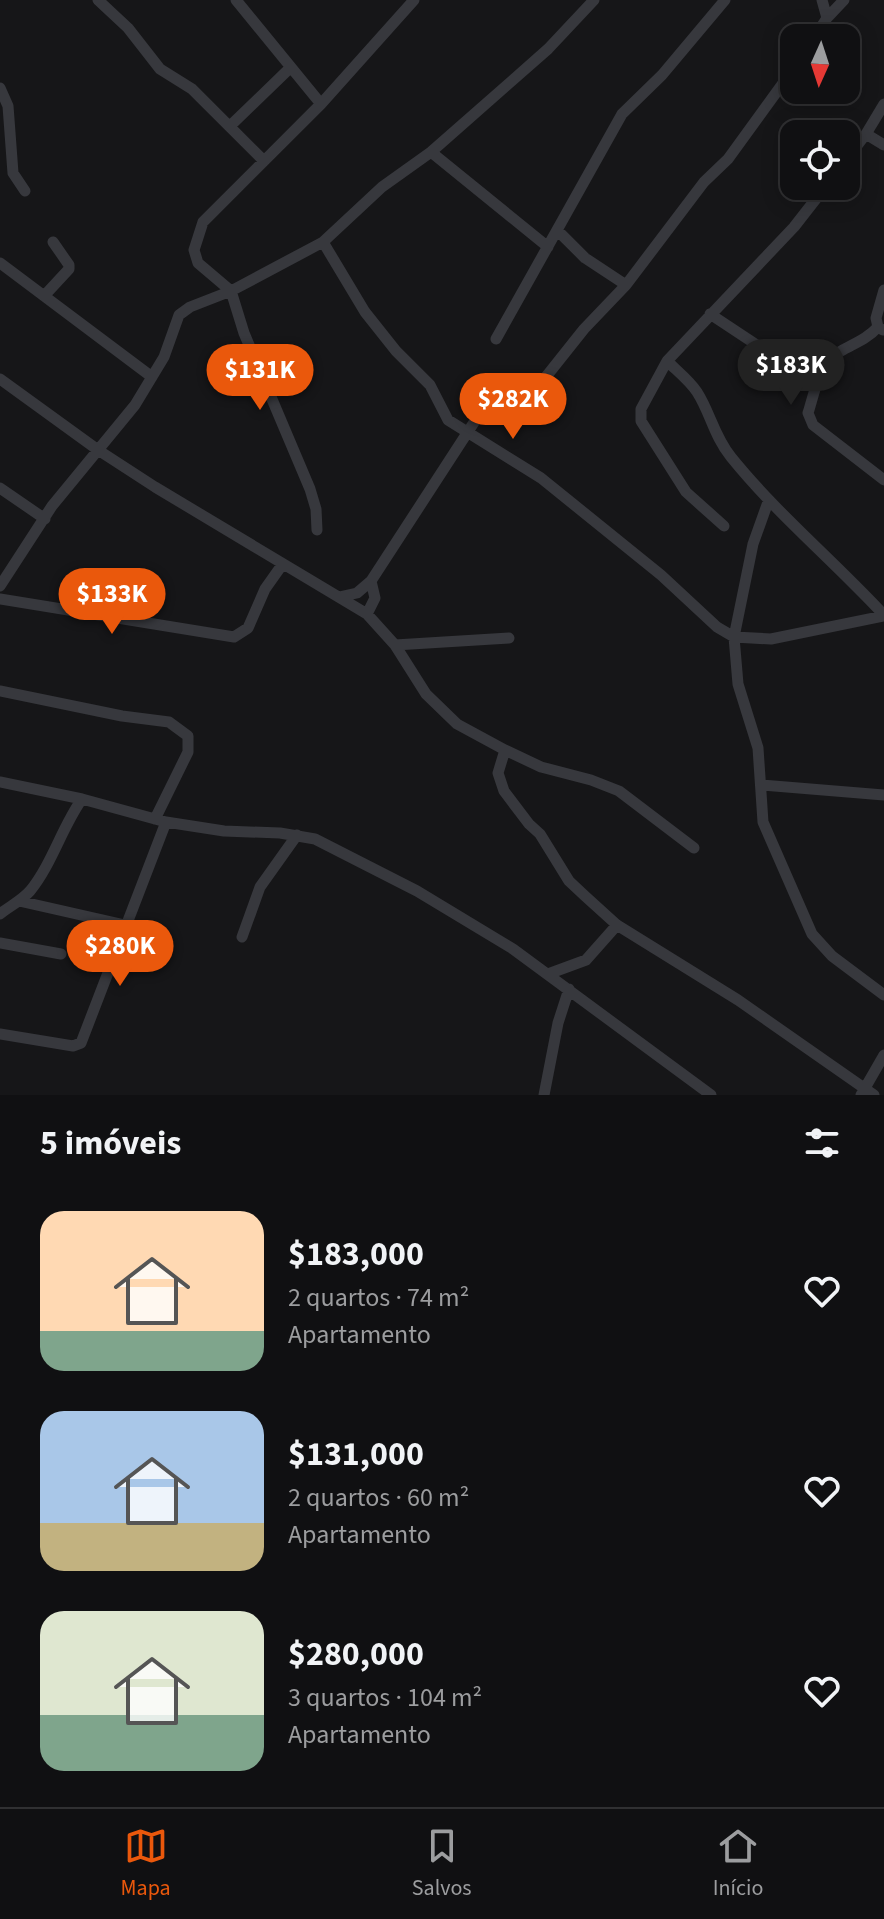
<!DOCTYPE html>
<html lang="pt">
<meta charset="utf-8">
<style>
body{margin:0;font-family:"Source Sans 3",sans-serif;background:#1e1e20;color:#f1f3f6;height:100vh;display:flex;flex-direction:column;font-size:30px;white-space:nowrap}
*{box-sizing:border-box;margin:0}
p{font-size:26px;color:#9c9d9f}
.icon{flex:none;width:44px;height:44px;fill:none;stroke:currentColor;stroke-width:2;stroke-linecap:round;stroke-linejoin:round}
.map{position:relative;height:1095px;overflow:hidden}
.sheet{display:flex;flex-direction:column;background:#101012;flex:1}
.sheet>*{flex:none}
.needle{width:52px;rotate:183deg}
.buttons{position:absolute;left:780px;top:24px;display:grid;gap:16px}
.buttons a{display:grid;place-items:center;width:80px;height:80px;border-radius:16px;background:#101012;box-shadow:0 4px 20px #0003,0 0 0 2px #303032;font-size:40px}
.price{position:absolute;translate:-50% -68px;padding:0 18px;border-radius:28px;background:#ea580c;color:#fff;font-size:26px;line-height:52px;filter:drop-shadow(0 2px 4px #0008)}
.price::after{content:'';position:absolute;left:50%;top:48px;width:24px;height:18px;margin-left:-12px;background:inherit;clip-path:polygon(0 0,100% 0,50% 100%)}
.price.on{background:#222;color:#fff}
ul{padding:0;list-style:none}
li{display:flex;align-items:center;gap:24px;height:200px;padding:0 40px}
li span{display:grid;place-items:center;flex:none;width:224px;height:160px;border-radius:24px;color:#555}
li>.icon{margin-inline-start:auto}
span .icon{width:96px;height:96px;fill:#fffc;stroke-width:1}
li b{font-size:34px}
h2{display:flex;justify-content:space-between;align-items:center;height:96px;padding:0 40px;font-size:34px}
.tab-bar{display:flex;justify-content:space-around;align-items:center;height:112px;border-top:2px solid #303032;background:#101012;font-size:22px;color:#9c9d9f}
.tab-bar a{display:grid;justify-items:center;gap:4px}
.tab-bar .on{color:#ea580c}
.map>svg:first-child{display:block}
</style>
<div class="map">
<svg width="884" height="1095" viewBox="0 0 884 1095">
<rect width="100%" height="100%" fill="#161618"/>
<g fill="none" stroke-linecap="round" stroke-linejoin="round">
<path stroke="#37383d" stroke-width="11" d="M98 0 128 28 160 69 192 89 263 160
M236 0 321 104
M822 0 827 18
M814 38 827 18 844 0
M0 88 8 106 13 173 25 191
M230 126 290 68
M866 134 884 145
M431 152 548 247
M846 160 866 134 884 104
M826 186 794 227 667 361C677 371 689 380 697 392 710 412 714 436 731 457 777 514 834 561 884 615
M558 231 585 258 626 285
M323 242 365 312 396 351 430 385 448 420 541 478 661 575 717 627 734 637 771 639 884 616
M0 263 152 377
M44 296 69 269V265L53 242
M710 314 781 361 800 369 823 367
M878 327C867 339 855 343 841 351 819 363 815 391 808 413L813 425 884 480
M883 330 878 327 876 318 884 290
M496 339 622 114 662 75 725 0
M667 361 641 409V421L686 492 724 526
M0 379 98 450 155 487 367 614 395 645 426 694 457 724 505 750 541 767 591 780 619 791 694 848
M0 488 45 519
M768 502 753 544 734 637 738 684 758 748 763 822 812 934 832 956 884 995
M317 530 316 509 310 489 244 333 231 291 198 263 194 250 203 222 321 104 414 0
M0 586 52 506 135 405 164 357 179 315 190 307 231 291 323 242 382 187 431 152 548 49 594 0
M339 597 357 593 371 581 484 407 500 399 528 392 545 378 584 329 626 285 704 182 728 159 794 68
M0 599 234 637 248 628 265 589 282 565
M367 614 375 598 371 581
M395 645 509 638
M0 691 122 716 169 722 188 736V752L155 819
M505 750 498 773 504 791 529 824 540 834 569 881 585 896 617 925 738 1000 874 1095
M0 782 82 799 166 822 224 831 280 833 315 839 417 891 513 949 711 1095
M761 785 884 795
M19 901 125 925
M0 914C10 906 21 901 30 891 52 864 62 827 82 799
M242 937 260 887 297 835
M0 943 61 954
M548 974 586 960 617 925
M0 1034 73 1046 81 1043 166 822
M544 1095 558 1023 569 989
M861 1095 884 1055"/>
</g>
</svg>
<div class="buttons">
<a><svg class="needle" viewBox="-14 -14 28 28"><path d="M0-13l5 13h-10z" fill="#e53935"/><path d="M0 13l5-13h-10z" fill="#9c9d9f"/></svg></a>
<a><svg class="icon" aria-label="locate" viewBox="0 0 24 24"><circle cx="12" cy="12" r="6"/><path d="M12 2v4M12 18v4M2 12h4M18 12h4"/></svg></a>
</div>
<b class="price on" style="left:791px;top:407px">$183K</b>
<b class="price" style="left:260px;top:412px">$131K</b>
<b class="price" style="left:513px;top:441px">$282K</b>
<b class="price" style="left:112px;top:636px">$133K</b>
<b class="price" style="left:120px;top:988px">$280K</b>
</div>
<section class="sheet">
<h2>5 imóveis<svg class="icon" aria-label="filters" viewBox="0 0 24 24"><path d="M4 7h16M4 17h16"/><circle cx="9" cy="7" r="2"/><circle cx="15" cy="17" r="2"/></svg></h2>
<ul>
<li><span style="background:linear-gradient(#ffd9b3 75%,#7fa58c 0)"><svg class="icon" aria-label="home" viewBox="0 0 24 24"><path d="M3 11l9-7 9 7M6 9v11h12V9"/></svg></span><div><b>$183,000</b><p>2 quartos · 74 m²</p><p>Apartamento</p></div><svg class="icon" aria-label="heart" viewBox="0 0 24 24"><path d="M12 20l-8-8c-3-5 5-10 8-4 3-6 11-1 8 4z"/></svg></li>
<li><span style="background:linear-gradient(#a9c7e8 70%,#c2b280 0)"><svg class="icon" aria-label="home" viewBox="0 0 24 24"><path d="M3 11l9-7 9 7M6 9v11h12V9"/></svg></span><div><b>$131,000</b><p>2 quartos · 60 m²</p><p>Apartamento</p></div><svg class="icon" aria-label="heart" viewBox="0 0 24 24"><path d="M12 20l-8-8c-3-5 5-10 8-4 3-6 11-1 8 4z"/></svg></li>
<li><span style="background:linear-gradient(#dfe7d0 65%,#7fa58c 0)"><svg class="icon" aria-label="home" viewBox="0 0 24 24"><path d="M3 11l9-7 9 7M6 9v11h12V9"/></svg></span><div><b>$280,000</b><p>3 quartos · 104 m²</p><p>Apartamento</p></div><svg class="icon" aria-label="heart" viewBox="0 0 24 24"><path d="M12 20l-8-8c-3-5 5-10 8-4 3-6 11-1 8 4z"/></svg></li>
</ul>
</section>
<nav class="tab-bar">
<a class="on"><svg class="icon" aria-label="map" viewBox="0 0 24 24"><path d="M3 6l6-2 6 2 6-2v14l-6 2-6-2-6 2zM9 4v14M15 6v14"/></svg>Mapa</a>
<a><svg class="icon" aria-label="saved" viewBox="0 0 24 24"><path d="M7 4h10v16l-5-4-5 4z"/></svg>Salvos</a>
<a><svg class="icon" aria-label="home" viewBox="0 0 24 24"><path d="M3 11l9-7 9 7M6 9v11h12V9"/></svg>Início</a>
</nav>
